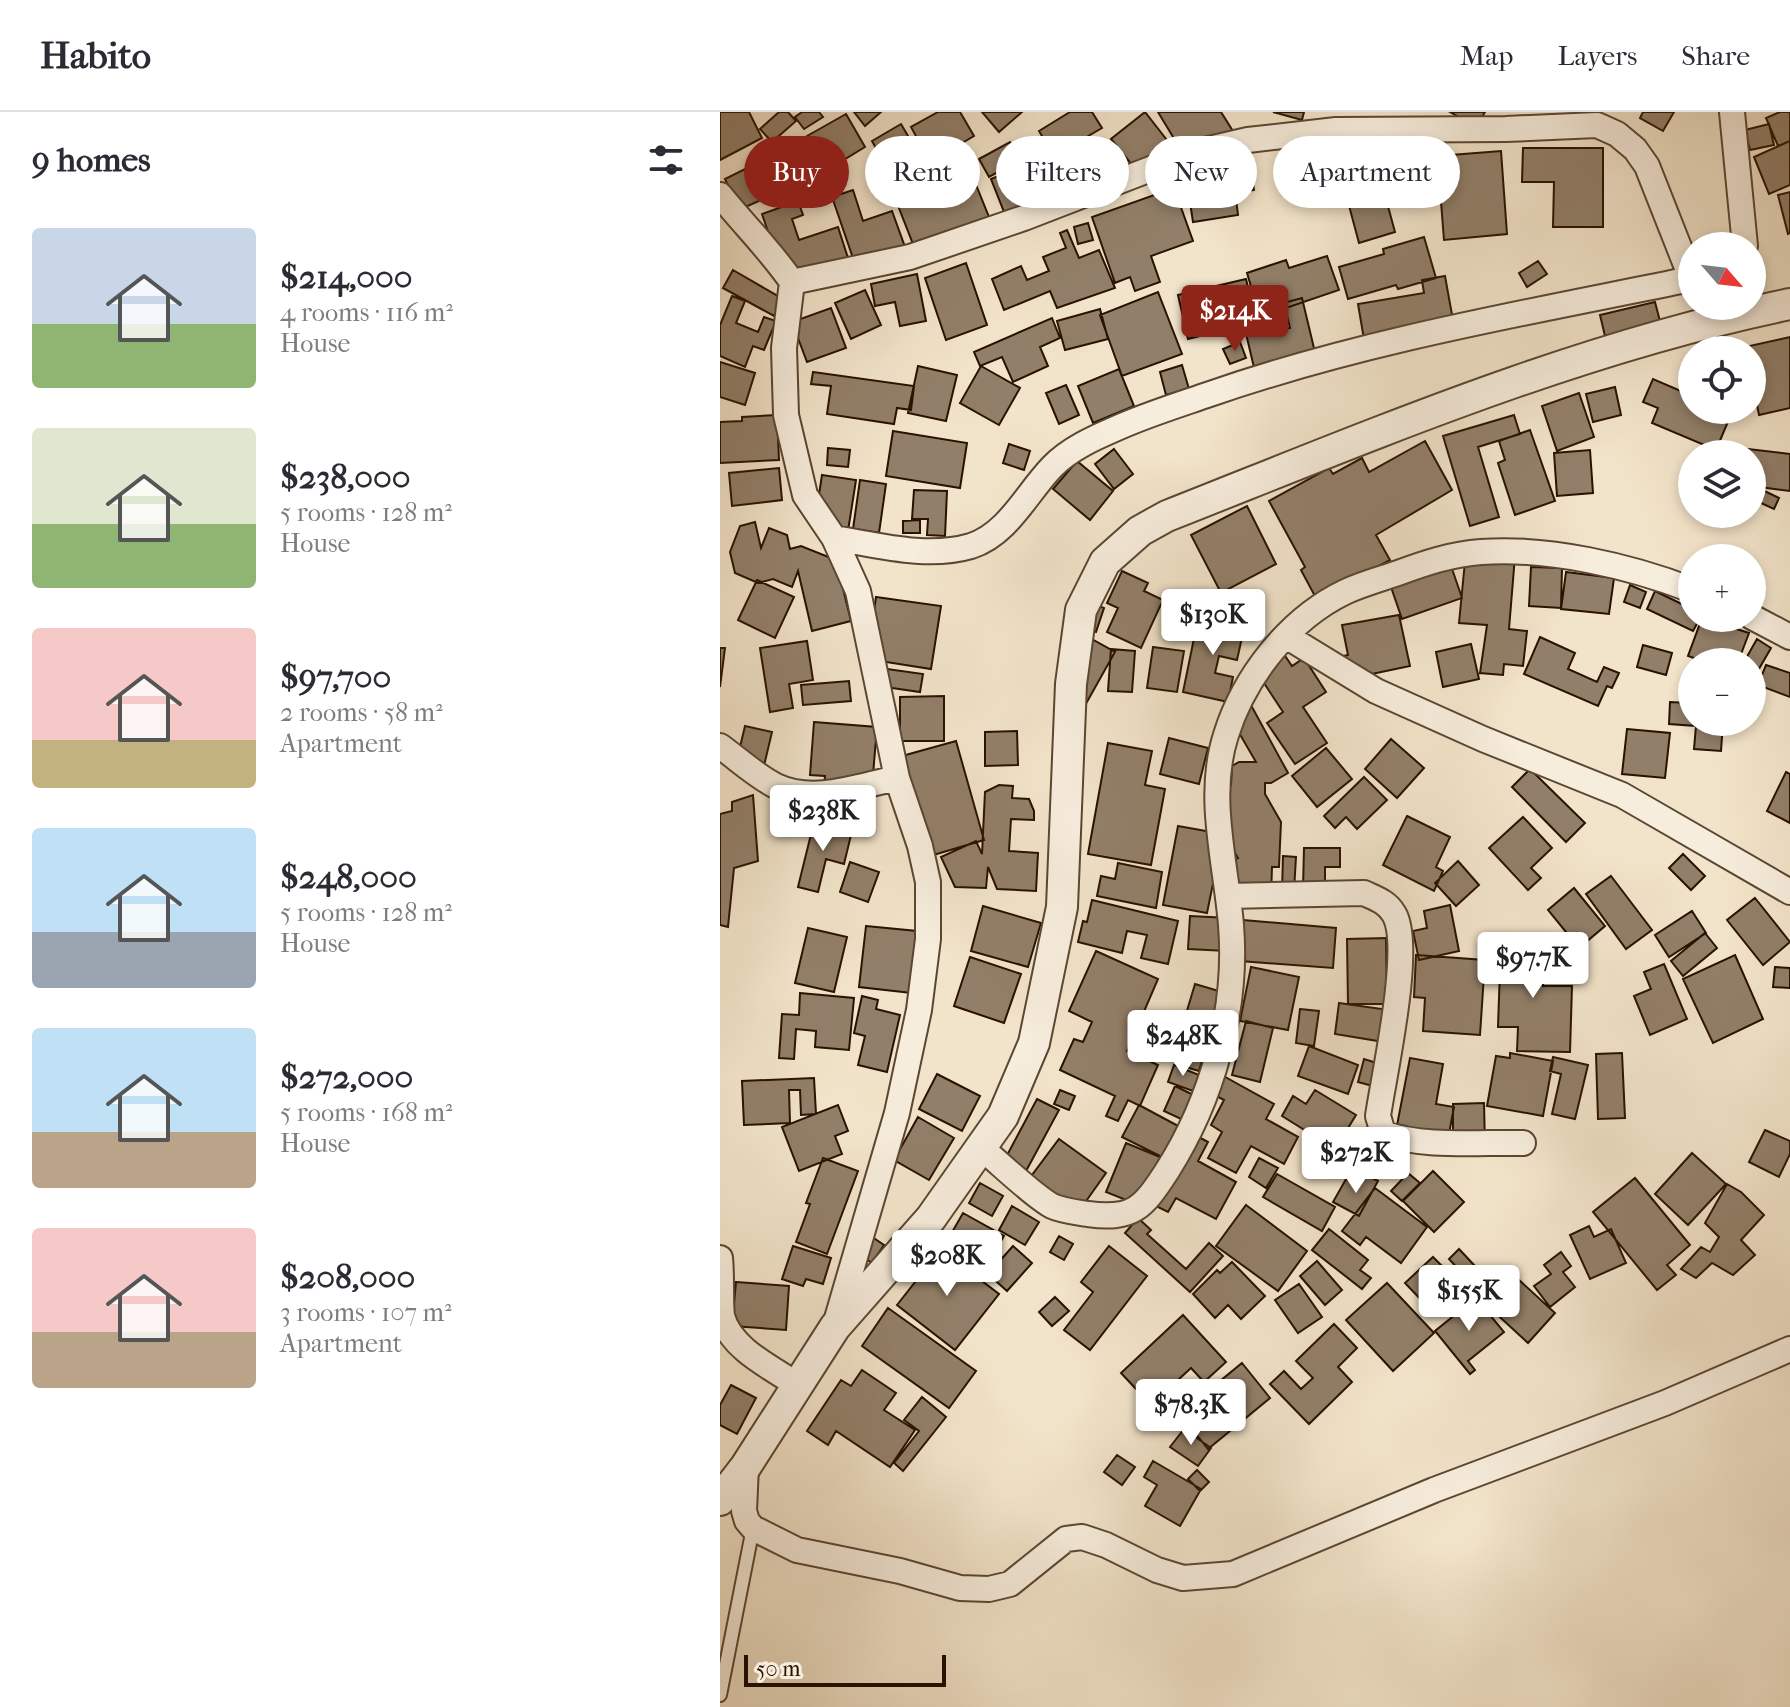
<!DOCTYPE html>
<meta charset="utf-8">
<style>
body{margin:0;font-family:"IM FELL French Canon",serif;background:#f2f2f3;color:#2b2b33;height:100vh;display:flex;flex-direction:column;font-size:30px;white-space:nowrap}
*{box-sizing:border-box;margin:0}
p{font-size:26px;color:#7c7c81}
.icon{flex:none;width:44px;height:44px;fill:none;stroke:currentColor;stroke-width:2;stroke-linecap:round;stroke-linejoin:round}
.map{position:relative;flex:1;overflow:hidden}
.details{display:flex;flex-direction:column;background:#fff;width:720px}
.details>*{flex:none}
.top-card{position:absolute;left:24px;top:24px;width:760px;height:72px;display:flex;gap:16px}
.needle{width:52px;rotate:118deg}
.controls{position:absolute;left:958px;top:120px;display:grid;gap:16px}
.controls a{display:grid;place-items:center;width:88px;height:88px;border-radius:50%;background:#fff;box-shadow:0 4px 12px #0003;font-size:40px}
.scale{position:absolute;left:24px;bottom:20px;width:202px;box-sizing:border-box;padding-left:8px;border:4px solid #291200;border-top:0;font-size:22px;line-height:28px;white-space:nowrap;color:#291200;-webkit-text-stroke:6px #f7eddd;paint-order:stroke}
.price{position:absolute;translate:-50% -68px;padding:0 18px;border-radius:8px;background:#fff;color:#222;font-size:26px;line-height:52px;filter:drop-shadow(0 2px 4px #0008)}
.price::after{content:'';position:absolute;left:50%;top:48px;width:24px;height:18px;margin-left:-12px;background:inherit;clip-path:polygon(0 0,100% 0,50% 100%)}
.price.on{background:#8f2418;color:#fff}
ul{padding:0;list-style:none}
li{display:flex;align-items:center;gap:24px;height:200px;padding:0 32px}
li span{display:grid;place-items:center;flex:none;width:224px;height:160px;border-radius:8px;color:#555}
li>.icon{margin-inline-start:auto}
span .icon{width:96px;height:96px;fill:#fffc;stroke-width:1}
li b{font-size:34px}
h2{display:flex;justify-content:space-between;align-items:center;height:96px;padding:0 32px;font-size:34px}
.pill{padding:0 28px;border-radius:36px;background:#fff;box-shadow:0 4px 12px #0003;font-size:28px;line-height:72px}
.pill.on{background:#8f2418;color:#fff}
header{display:flex;align-items:center;gap:48px;box-sizing:border-box;height:112px;padding:0 40px;background:#fff;border-bottom:2px solid #e1e1e2}
header strong{font-size:38px}
nav{display:flex;gap:44px;margin-inline-start:auto;font-size:28px}
main{display:flex;flex:1;min-height:0}
.map>svg:first-child{display:block}
</style>
<header>
<strong>Habito</strong>
<nav><a>Map</a><a>Layers</a><a>Share</a></nav>
</header>
<main>
<section class="details">
<h2>9 homes<svg class="icon" aria-label="filters" viewBox="0 0 24 24"><path d="M4 7h16M4 17h16"/><circle cx="9" cy="7" r="2"/><circle cx="15" cy="17" r="2"/></svg></h2>
<ul>
<li><span style="background:linear-gradient(#c9d6e8 60%,#8fb573 0)"><svg class="icon" aria-label="home" viewBox="0 0 24 24"><path d="M3 11l9-7 9 7M6 9v11h12V9"/></svg></span><div><b>$214,000</b><p>4 rooms · 116 m²</p><p>House</p></div></li>
<li><span style="background:linear-gradient(#dfe7d0 60%,#8fb573 0)"><svg class="icon" aria-label="home" viewBox="0 0 24 24"><path d="M3 11l9-7 9 7M6 9v11h12V9"/></svg></span><div><b>$238,000</b><p>5 rooms · 128 m²</p><p>House</p></div></li>
<li><span style="background:linear-gradient(#f6c9c9 70%,#c2b280 0)"><svg class="icon" aria-label="home" viewBox="0 0 24 24"><path d="M3 11l9-7 9 7M6 9v11h12V9"/></svg></span><div><b>$97,700</b><p>2 rooms · 58 m²</p><p>Apartment</p></div></li>
<li><span style="background:linear-gradient(#bfe0f5 65%,#9aa5b1 0)"><svg class="icon" aria-label="home" viewBox="0 0 24 24"><path d="M3 11l9-7 9 7M6 9v11h12V9"/></svg></span><div><b>$248,000</b><p>5 rooms · 128 m²</p><p>House</p></div></li>
<li><span style="background:linear-gradient(#bfe0f5 65%,#b9a48a 0)"><svg class="icon" aria-label="home" viewBox="0 0 24 24"><path d="M3 11l9-7 9 7M6 9v11h12V9"/></svg></span><div><b>$272,000</b><p>5 rooms · 168 m²</p><p>House</p></div></li>
<li><span style="background:linear-gradient(#f6c9c9 65%,#b9a48a 0)"><svg class="icon" aria-label="home" viewBox="0 0 24 24"><path d="M3 11l9-7 9 7M6 9v11h12V9"/></svg></span><div><b>$208,000</b><p>3 rooms · 107 m²</p><p>Apartment</p></div></li>
</ul>
</section>
<div class="map">
<svg width="1070" height="1595" viewBox="0 0 1070 1595">
<rect width="100%" height="100%" fill="#f2e4ca"/>
<filter id="stains"><feTurbulence type="fractalNoise" baseFrequency=".0025" numOctaves="4"/><feColorMatrix values="0 0 0 0 .2 0 0 0 0 .09 0 0 0 0 .02 0 0 0 .5 -.17"/></filter>
<radialGradient id="worn" r=".72"><stop offset=".6" stop-color="#630" stop-opacity="0"/><stop offset="1" stop-color="#630" stop-opacity=".3"/></radialGradient>
<path fill="#927f69" stroke="#291200" stroke-width="2" d="M0 0H29L42 26 0 48Z
M59 0H68L76 9 52 30 40 17Z
M82 0H99L103 5 84 17 75 5Z
M134 0H161L145 14Z
M218 0H240L254 24 210 50 191 15Z
M262 0H302L279 20Z
M350 0H372L382 16 334 44 319 19Z
M425 0 450 32 416 58 391 27Z
M438 0H501L516 24 470 53Z
M553 0H584L582 8Z
M730 0H765L756 15Z
M923 0H954L943 19 920 6Z
M1060 0H1070V29L1058 34 1046 6Z
M126 2 145 35 107 58 87 24Z
M181 12 202 48 183 60 171 39 161 45 152 29Z
M1049 12 1054 33 1030 38 1025 18Z
M87 29 101 63 69 78 54 43Z
M1070 29V73L1049 82 1034 45Z
M290 30 300 48 269 65 259 47Z
M390 33 407 55 369 84 352 61Z
M803 36H883V115H833L834 70H802Z
M242 38 275 120 200 150 168 68Z
M781 39 787 122 724 128 720 77 734 76 731 43Z
M340 43 355 77 324 91 309 56Z
M656 50 675 120 639 131 620 60Z
M37 51 52 83 19 98 5 67Z
M531 57 534 78 517 81 514 60Z
M288 60 304 97 286 105 271 67Z
M513 63 518 103 473 110 467 70Z
M454 76 473 129 431 144 440 170 415 179 410 165 395 171 372 105Z
M133 78 143 109 172 99 185 135 135 152 112 85Z
M1070 80V121L1068 122 1058 83Z
M78 89 83 103 72 107 79 128 118 115 128 146 64 167 42 102Z
M368 111 373 128 358 132 354 115Z
M347 118 359 146 379 138 395 176 337 196 330 179 284 198 272 167 301 154 307 168 329 159 323 145 346 136 340 121Z
M704 125 716 166 678 177 676 173 628 187 619 155 664 142 663 137Z
M607 144 619 178 563 197 559 184 536 191 527 161 566 148 569 156Z
M818 149 827 162 807 175 799 161Z
M246 151 267 213 226 228 205 166Z
M13 158 63 187 54 204 3 176Z
M197 162 206 209 180 214 175 190 155 194 151 172Z
M725 164 736 225 646 239 638 192 704 181 702 168Z
M526 167 533 197 559 191 564 217 570 216 564 191 582 186 598 253 536 264 524 213 468 227 458 183Z
M145 178 161 213 131 227 115 191Z
M438 180 462 242 402 264 380 203Z
M12 184 25 189 16 211 38 220 44 205 56 209 44 238 33 234 25 255 0 244V213Z
M935 190 943 221 907 219 885 224 880 203Z
M111 196 126 236 87 250 72 210Z
M380 197 388 227 345 238 337 209Z
M332 206 340 226 320 235 328 254 293 270 282 245 260 254 254 240Z
M1070 225V296L1039 303 1032 268V238H1025V235Z
M520 230 526 246 510 252 503 237Z
M0 250 35 261 25 293 0 285Z
M462 253 469 277 446 283 440 260Z
M198 254 237 263 226 309 188 301Z
M261 254 300 276 279 313 240 291Z
M399 257 414 294 373 311 358 274Z
M93 260 194 274 191 298 177 296 174 312 107 302 111 274 91 272Z
M972 260V298H1013L996 338 932 311 938 296 923 290 933 267 963 280Z
M346 273 359 303 339 312 326 281Z
M895 275 901 303 873 310 866 282Z
M859 281 874 325 837 339 822 294Z
M57 303 59 348 0 351V310L22 309V305Z
M794 303 800 322 758 335 779 405 750 414 723 324Z
M810 318 835 389 795 403 778 351 785 348 779 329Z
M173 319 247 331 240 376 166 364Z
M705 329 732 378 656 423 670 448 597 488 581 458 585 455 549 389 609 356 613 362 642 346 649 360Z
M289 332 310 339 304 358 283 351Z
M108 336 130 338 128 355 107 353Z
M394 337 413 362 394 377 375 352Z
M1028 337 1070 342V379L1032 374V342H1027Z
M870 338 873 381 837 384 834 341Z
M357 349 393 379 370 408 333 377Z
M59 356 62 388 12 394 9 361Z
M102 363 136 368 128 419 94 415Z
M140 368 166 372 159 421 133 417Z
M1034 374 1059 386 1054 397 1032 387Z
M194 378 227 379 225 424 207 423 208 407H192Z
M527 394 556 452 501 481 471 423Z
M200 408V421H183V409Z
M35 410 41 436 49 416 67 423 70 437 81 434 116 448 131 509 92 519 78 459 72 475 53 467 38 471 15 461 10 440 20 414Z
M746 439 795 444 789 517 807 519 803 554 784 552 783 563 760 561 767 513 739 511Z
M730 451 742 486 682 507 670 472Z
M811 455 842 456 841 496 809 494Z
M402 459 428 471 424 479 443 488 421 536 387 520 398 496 387 491Z
M846 460 894 466 889 502 841 497Z
M37 468 74 485 55 526 18 508Z
M910 473 926 480 920 496 904 490Z
M935 479 972 497V506H980L973 519 927 497Z
M156 485 221 494 211 557 147 547Z
M376 493 384 496 376 520 368 517Z
M479 502 525 512 517 548 499 544 495 561 513 565 508 590 463 580Z
M679 503 690 554 623 568 618 545 628 543 622 513Z
M982 506 1029 521 1018 550H985L968 544Z
M820 525 855 541 848 557 877 570 884 555 899 561 892 576 887 574 878 594 804 562Z
M370 526 395 540 363 597Z
M1037 527 1051 536 1032 569V550H1024Z
M87 529 93 568 69 572 73 596 50 600 40 536Z
M557 532 572 554 584 546 606 580 583 595 607 631 575 652 547 611 563 600 540 565Z
M751 532 759 567 723 575 716 540Z
M923 533 952 541 946 563 917 555Z
M433 535 464 539 457 580 427 576Z
M0 536H5L0 575Z
M391 537 415 539 412 580 388 579Z
M1046 553 1070 561V585L1038 573Z
M160 556 203 562 200 580 158 574Z
M970 565 972 610H1003L1001 639 974 637 976 614 949 612 950 590 969 591Z
M129 569 131 589 83 593 81 573Z
M224 584V629H180V585Z
M526 584 568 661 551 671H545V682L561 710 559 755H552L551 785 508 784 509 751 518 746 500 715 506 675 511 673 512 654 519 650H536L511 607Z
M94 610 157 615 151 687 103 684 105 664 90 663Z
M25 614 52 620 43 658 16 652Z
M907 617 950 621 945 666 902 662Z
M297 619 298 653 265 654V620Z
M449 626 488 636 479 672 440 662Z
M671 627 704 656 677 686 645 657Z
M236 629 264 728 210 744 182 644Z
M388 631 432 639 425 673 445 677 431 753 368 742Z
M606 636 632 667 597 695 572 664Z
M810 657 865 711 846 730 792 675Z
M1066 660 1070 662V711L1047 699Z
M644 665 667 688 637 717 626 705 615 716 604 704Z
M279 673 293 674 292 686 309 687 314 699V708L291 707 289 739 318 741 316 779 277 777 268 755 266 776 235 775 221 745 256 729 262 742 265 680Z
M33 683 38 749 14 756 8 815 0 813V702L12 699V690Z
M687 704 730 725 716 755 723 759 714 779 663 753Z
M803 705 832 736 811 756 821 766 808 778 769 736Z
M94 710 132 719 124 752 106 747 98 780 78 775Z
M458 714 503 722 487 801 443 793Z
M584 736H620V755H605V777H583Z
M963 742 985 764 971 778 949 756Z
M563 744 576 745 574 779H562Z
M738 749 759 773 736 794 715 771Z
M130 750 159 760 148 790 120 780Z
M398 751 442 760 436 796 377 784 381 764 395 767Z
M891 764 932 818 906 837 866 782Z
M854 776 885 814 859 836 828 798Z
M1035 786 1070 830 1043 853 1007 808Z
M372 788 458 809 448 852 421 846 427 823 407 819 402 841 358 830 363 809 367 810Z
M730 793 739 839 699 848 693 819 707 816 704 799Z
M263 794 321 811 308 855 251 839Z
M972 799 986 821 949 845 935 823Z
M470 804 509 806 507 839 468 837Z
M523 808 616 816 613 856 520 849Z
M146 814 207 820 200 882 139 875Z
M88 816 127 825 114 880 75 871Z
M985 821 997 836 963 864 951 849Z
M666 826 667 892H628L627 827Z
M781 828 824 829 823 874H852L850 940 797 939 798 915H778Z
M376 839 438 867 407 939 438 953 420 994 408 988 398 1009 386 1004 395 984 340 958 354 927 363 930 372 910 349 899Z
M696 843 765 848 760 923 703 919 705 886 694 885Z
M1015 843 1043 907 993 931 963 867Z
M250 845 301 862 284 911 234 894Z
M944 852 967 907 930 923 914 884 931 877 924 860Z
M531 855 579 865 568 918 520 909Z
M1055 855 1070 856V876L1053 875Z
M475 872 502 880 479 959 459 953 461 945 454 942Z
M80 881 134 886 129 938 95 935 96 919 76 917 74 947 59 946 62 902 79 903Z
M142 884 158 888 156 897 180 903 167 960 138 953 145 924 134 921Z
M619 891 669 898 664 930 615 922Z
M580 897 599 899 594 934 576 931Z
M526 909 553 916 540 970 512 963Z
M589 934 638 953 628 982 578 964Z
M790 941 833 949 823 1004 767 994 776 944 790 946Z
M902 941 905 1006 878 1007 876 942Z
M833 945 868 953 855 1007 832 1002 841 962 830 959Z
M690 946 723 952 716 992 734 995 726 1038 674 1029Z
M644 947 666 954 660 976 638 970Z
M454 953 479 963 473 979 448 970Z
M498 961 554 992 546 1007 578 1025 564 1052 531 1034 516 1061 488 1046 502 1020 491 1013 504 988 489 980Z
M217 962 260 984 242 1019 199 997Z
M94 966 96 1002 81 1003 80 978H69L70 1011 24 1013 22 969Z
M455 974 488 990 476 1014 444 999Z
M340 978 355 984 349 998 334 992Z
M595 978 636 1003 611 1044 589 1031 594 1024 562 1004 573 984 586 992Z
M317 987 339 998 306 1059 285 1047Z
M764 991 765 1035 733 1036V992Z
M118 993 128 1019 115 1024 122 1042 79 1059 62 1015Z
M419 993 488 1030 478 1049 516 1070 496 1107 456 1086 448 1100 436 1094 458 1053 402 1025Z
M198 1005 234 1026 209 1068 174 1048Z
M1045 1018 1070 1029V1042L1059 1065 1029 1050Z
M339 1027 386 1061 354 1106 306 1071Z
M406 1031 440 1045 421 1094 386 1080Z
M972 1041 1006 1072 968 1113 935 1082Z
M103 1046 138 1059 107 1142 76 1130 90 1092 86 1091Z
M539 1046 558 1056 546 1076 529 1065Z
M713 1059 744 1090 714 1120 683 1089Z
M688 1061 700 1071 682 1089 671 1079Z
M557 1062 615 1095 602 1119 543 1085Z
M645 1062 658 1069 639 1104 613 1090 626 1067 639 1074Z
M915 1066 970 1133 947 1153 956 1163 937 1178 873 1100Z
M260 1071 283 1084 272 1104 249 1091Z
M1007 1072 1021 1080 1044 1103 1021 1128 1035 1143 1013 1163 992 1151 976 1166 961 1157 981 1135 990 1140 999 1125 985 1111Z
M655 1076 707 1115 681 1151 646 1125 640 1133 622 1119Z
M526 1093 587 1139 558 1179 496 1134Z
M292 1094 319 1110 305 1133 279 1118Z
M243 1101 284 1124 264 1159 223 1136Z
M418 1106 431 1118 427 1122 466 1157 489 1131 503 1144 470 1180 405 1121Z
M869 1114 874 1125 891 1117 906 1151 870 1167 850 1123Z
M139 1116 164 1133 152 1151 127 1134Z
M609 1117 648 1148 640 1158 651 1166 642 1177 592 1138Z
M339 1124 353 1132 344 1148 330 1140Z
M215 1133 279 1182 235 1238 177 1193 199 1165 193 1161Z
M73 1134 111 1146 103 1172 86 1167 83 1174 62 1167Z
M293 1134 312 1151 287 1179 268 1162Z
M389 1134 427 1164 370 1238 344 1218 373 1180 361 1170Z
M739 1137 754 1153 743 1162 729 1147Z
M841 1140 851 1154 843 1160 855 1175 830 1195 814 1174 831 1162 824 1153Z
M713 1145 721 1153 709 1166 723 1181 708 1195 685 1171Z
M597 1149 622 1178 605 1193 580 1164Z
M512 1150 545 1184 521 1207 508 1193 495 1206 473 1182 497 1158 500 1161Z
M798 1167 835 1201 808 1231 771 1197Z
M16 1170 69 1174 66 1218 12 1214Z
M667 1171 714 1221 673 1259 626 1208Z
M579 1172 602 1205 578 1221 555 1188Z
M335 1185 349 1199 332 1214 319 1200Z
M756 1186 784 1220 748 1249 755 1258 750 1262 715 1219Z
M168 1196 256 1259 229 1296 142 1234Z
M463 1203 506 1250 484 1270 471 1256 431 1293 401 1261Z
M614 1212 637 1236 618 1255 632 1270 589 1312 550 1272 564 1259 581 1277 593 1266 576 1249Z
M522 1251 550 1286 488 1337 460 1302Z
M142 1258 176 1281 164 1298 195 1318 170 1355 116 1319 108 1333 87 1319 121 1268 131 1274Z
M11 1273 36 1286 17 1322 0 1313V1293Z
M202 1285 226 1305 183 1359 174 1351 199 1319 184 1308Z
M464 1317 491 1336 478 1354 450 1335Z
M397 1343 415 1355 402 1373 384 1360Z
M433 1349 481 1377 460 1414 425 1394 437 1373 424 1365Z
M477 1358 489 1370 480 1379 468 1367Z"/>
<g fill="none" stroke-linecap="round" stroke-linejoin="round">
<defs>
<path id="service" d="M0 1583 33 1416"/>
<path id="minor" d="M1012 0 1025 134
M0 83C25 114 50 138 72 170
M114 426C158 433 207 447 251 434 288 422 306 382 332 355 351 335 379 324 404 313 432 301 461 292 490 282 646 228 810 200 971 167
M1032 505 1070 525
M566 524 656 579 763 627 902 683 1070 780
M0 634C18 647 36 664 56 674 94 692 138 674 177 666
M508 784 644 781C657 787 667 790 674 802 693 834 664 962 658 1004L663 1021C703 1036 760 1030 803 1031
M260 1035C280 1051 312 1083 332 1094 343 1099 356 1100 368 1102 413 1108 423 1096 447 1059 492 988 518 898 511 813 506 751 486 684 506 623 524 565 569 507 625 480 642 472 661 467 678 461 705 451 732 442 761 440 828 435 910 454 972 478
M0 1146C2 1165 0 1186 2 1204 10 1236 50 1255 76 1272
M116 1210 177 1001 199 898 208 827V770L200 734 177 666 138 479 114 426 85 383 66 303 64 236 72 170 190 145 304 106 472 41 528 28 616 18 786 17 877 13 897 22 915 37 927 54 972 168
M26 1354 24 1399 27 1409 33 1416 77 1438 180 1459 240 1476 269 1477 290 1472 346 1427 362 1425 386 1433 437 1458 463 1466 513 1462 714 1378 945 1291 1070 1237"/>
<path id="tertiary" d="M0 1388 26 1354 115 1215 211 1106 283 1004 314 931 342 795 351 572 361 498 385 450 420 419 447 404C650 324 855 236 1070 192"/>
</defs>
<use href="#service" stroke="#5b4632" stroke-width="16"/>
<use href="#minor" stroke="#5b4632" stroke-width="28"/>
<use href="#tertiary" stroke="#5b4632" stroke-width="34"/>
<use href="#service" stroke="#f7eddd" stroke-width="12"/>
<use href="#minor" stroke="#f7eddd" stroke-width="24"/>
<use href="#tertiary" stroke="#f7eddd" stroke-width="30"/>
</g>
<rect width="100%" height="100%" filter="url(#stains)"/>
<rect width="100%" height="100%" fill="url(#worn)"/>
</svg>
<div class="controls">
<a><svg class="needle" viewBox="-14 -14 28 28"><path d="M0-13l5 13h-10z" fill="#e53935"/><path d="M0 13l5-13h-10z" fill="#7c7c81"/></svg></a>
<a><svg class="icon" aria-label="locate" viewBox="0 0 24 24"><circle cx="12" cy="12" r="6"/><path d="M12 2v4M12 18v4M2 12h4M18 12h4"/></svg></a>
<a><svg class="icon" aria-label="layers" viewBox="0 0 24 24"><path d="M12 4l9 5-9 5-9-5zM3 14l9 5 9-5"/></svg></a>
<a>+</a>
<a>−</a>
</div>
<div class="scale">50 m</div>
<b class="price on" style="left:515px;top:241px">$214K</b>
<b class="price" style="left:493px;top:545px">$130K</b>
<b class="price" style="left:103px;top:741px">$238K</b>
<b class="price" style="left:813px;top:888px">$97.7K</b>
<b class="price" style="left:463px;top:966px">$248K</b>
<b class="price" style="left:636px;top:1083px">$272K</b>
<b class="price" style="left:227px;top:1186px">$208K</b>
<b class="price" style="left:749px;top:1221px">$155K</b>
<b class="price" style="left:471px;top:1335px">$78.3K</b>
<div class="top-card">
<a class="pill on">Buy</a>
<a class="pill">Rent</a>
<a class="pill">Filters</a>
<a class="pill">New</a>
<a class="pill">Apartment</a>
</div>
</div>
</main>
